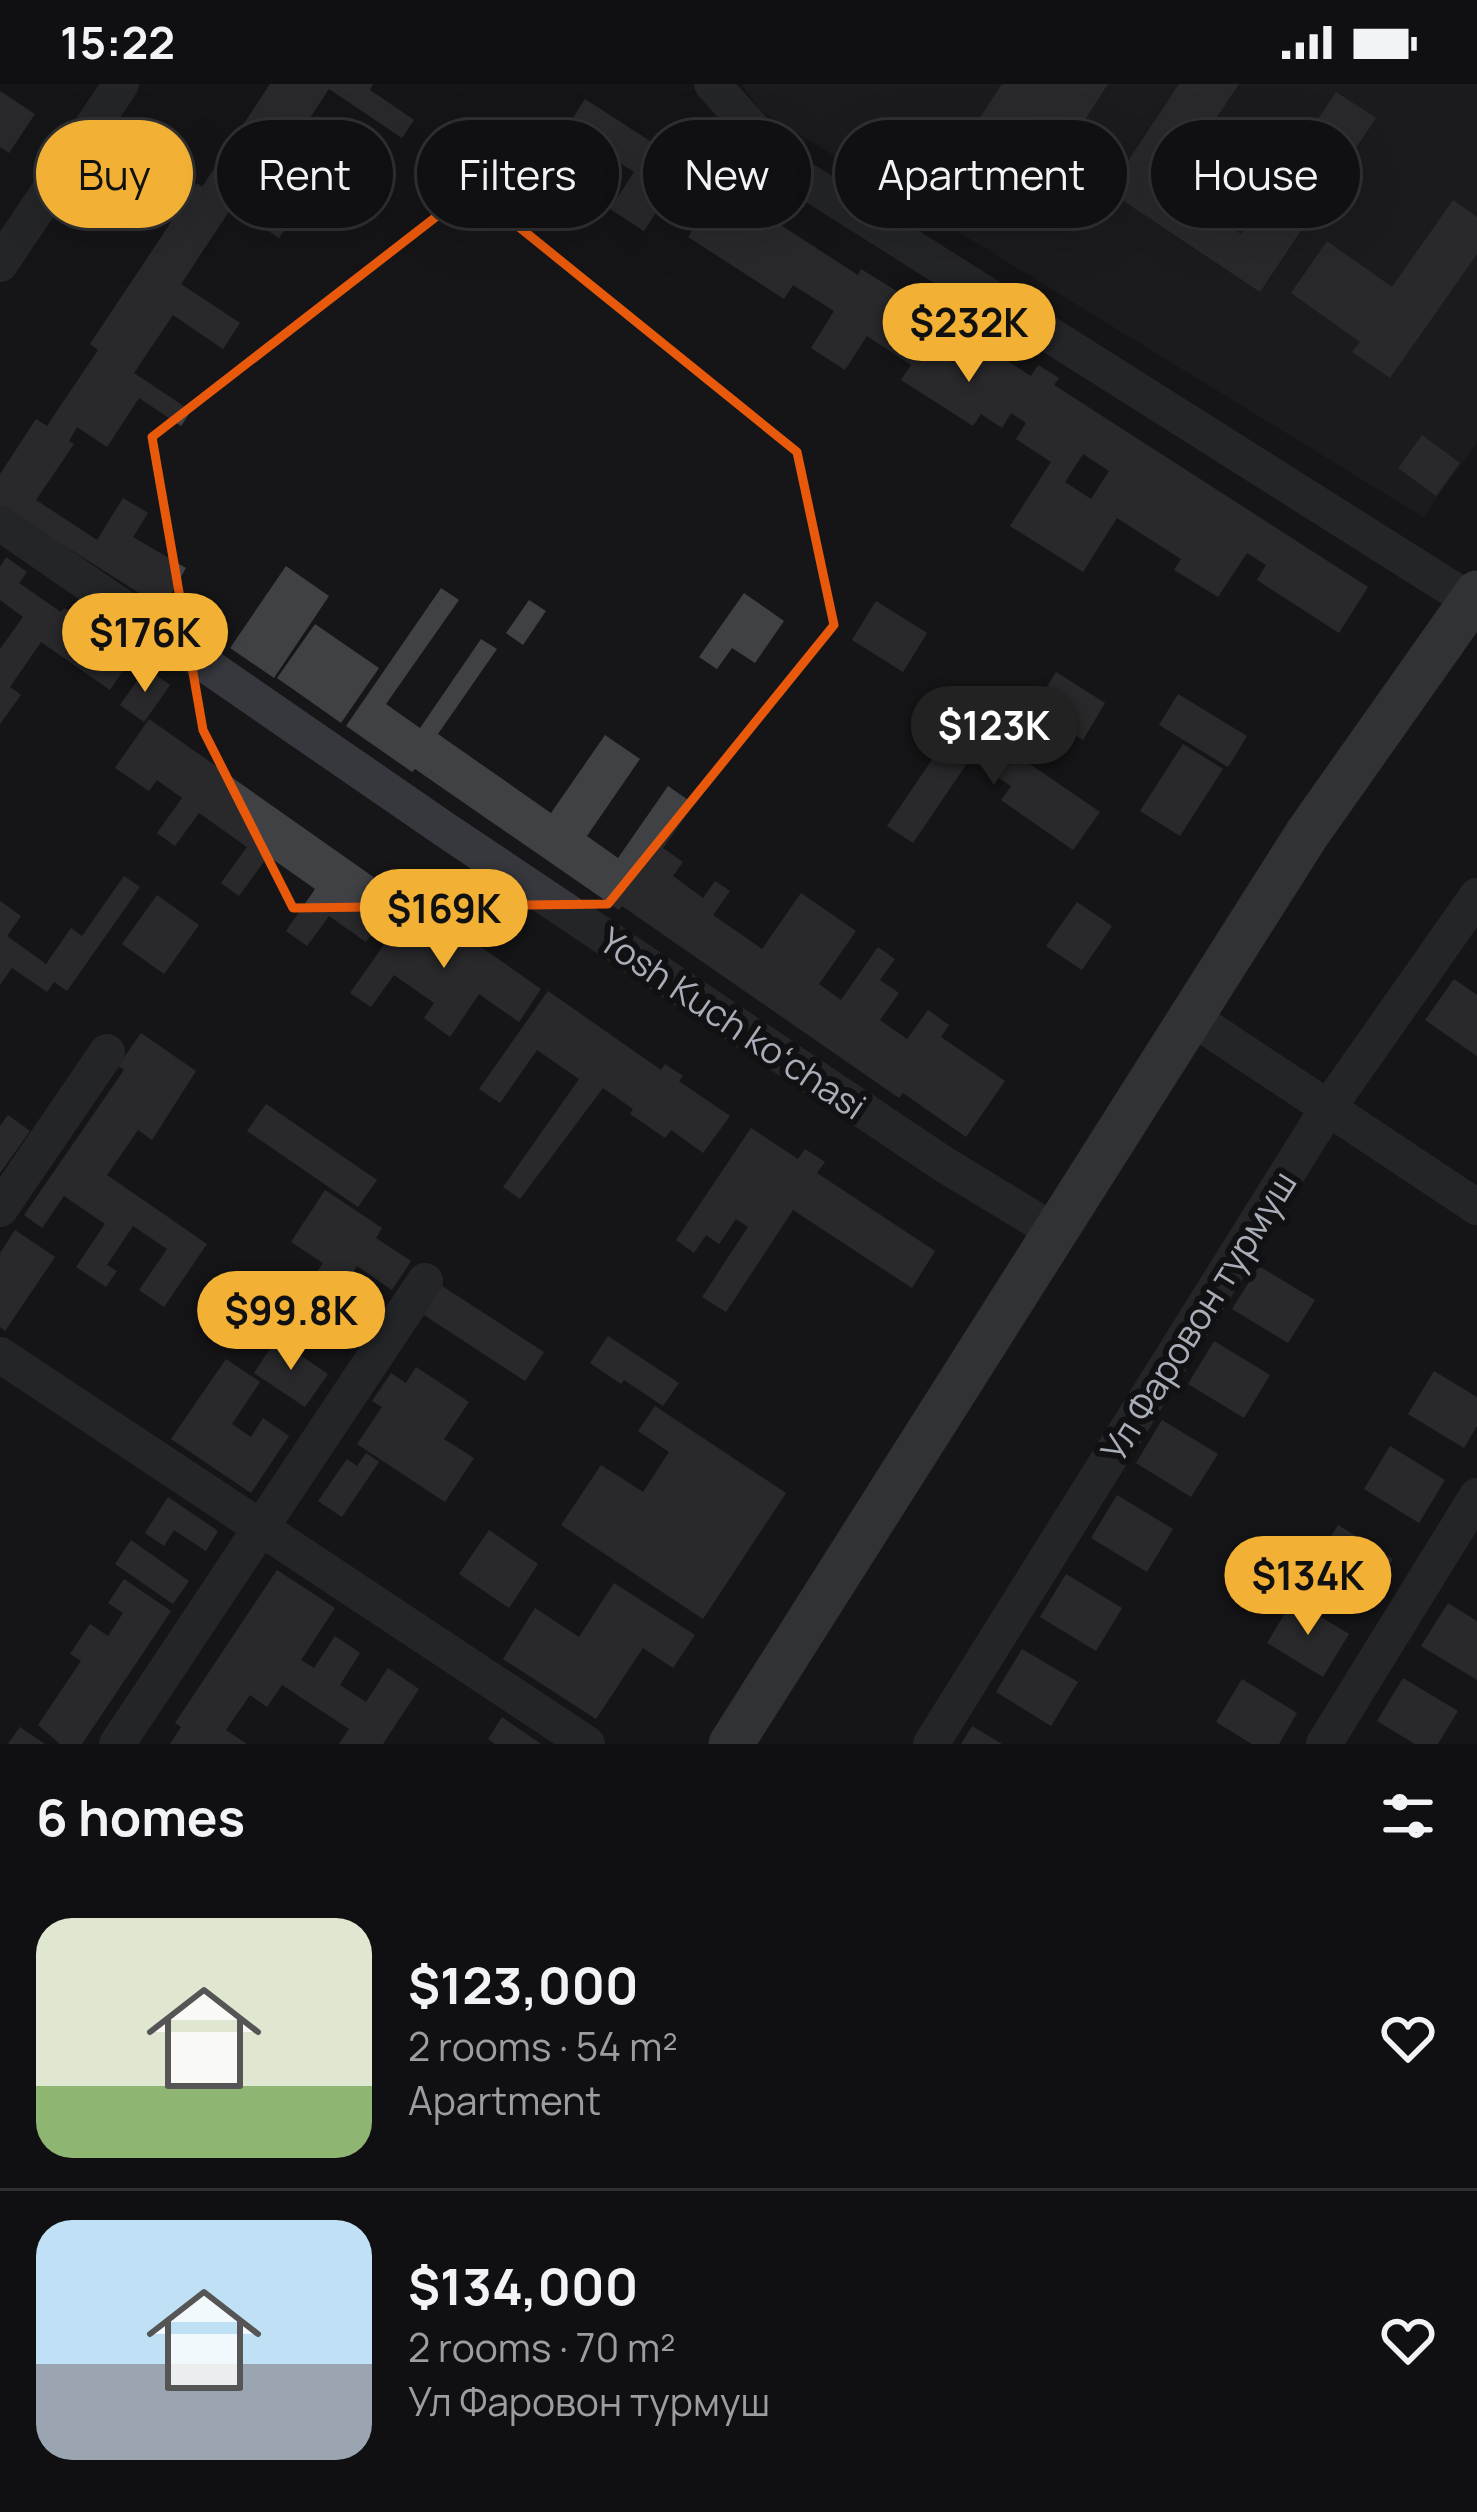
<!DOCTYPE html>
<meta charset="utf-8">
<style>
body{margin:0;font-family:Manrope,sans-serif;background:#19191b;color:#f1f3f6;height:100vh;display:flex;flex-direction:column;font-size:45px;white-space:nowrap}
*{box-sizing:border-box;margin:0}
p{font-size:39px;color:#9c9d9f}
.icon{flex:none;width:66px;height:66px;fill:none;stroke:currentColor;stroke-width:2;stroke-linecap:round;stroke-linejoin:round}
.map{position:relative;height:1660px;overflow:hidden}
.details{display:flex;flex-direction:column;background:#101012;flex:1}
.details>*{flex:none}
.guide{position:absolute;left:36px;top:36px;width:1407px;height:108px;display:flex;gap:24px}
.price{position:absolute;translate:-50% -102px;padding:0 27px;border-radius:42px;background:#f2b134;color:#111;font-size:39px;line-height:78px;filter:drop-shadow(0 3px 6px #0008)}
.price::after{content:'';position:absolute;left:50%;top:72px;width:36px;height:27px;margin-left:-18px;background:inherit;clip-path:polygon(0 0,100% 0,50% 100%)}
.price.current{background:#222;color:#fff}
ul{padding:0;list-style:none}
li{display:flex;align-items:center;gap:36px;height:300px;padding:0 36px}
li+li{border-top:3px solid #303032}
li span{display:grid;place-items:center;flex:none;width:336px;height:240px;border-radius:36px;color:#555}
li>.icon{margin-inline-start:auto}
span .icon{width:144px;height:144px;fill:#fffc;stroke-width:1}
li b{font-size:51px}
h2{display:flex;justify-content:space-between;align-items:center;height:144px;padding:0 36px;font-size:51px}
.pill{padding:0 42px;border-radius:54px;background:#101012;box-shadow:0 12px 48px #0002,0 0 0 3px #303032;font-size:42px;line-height:108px}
.pill.current{background:#f2b134;color:#111}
.status{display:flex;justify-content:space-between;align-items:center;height:84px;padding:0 60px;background:#101012;direction:ltr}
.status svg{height:33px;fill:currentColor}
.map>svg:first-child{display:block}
</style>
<div class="status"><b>15:22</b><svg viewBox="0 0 49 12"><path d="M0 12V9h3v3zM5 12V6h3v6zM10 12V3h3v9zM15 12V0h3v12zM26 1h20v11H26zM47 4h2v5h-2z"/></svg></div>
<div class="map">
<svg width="1477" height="1660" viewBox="0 0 1477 1660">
<rect width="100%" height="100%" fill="#161618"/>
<path fill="#222225" d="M741 0H1477V358L1423 433 760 26Z"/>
<path fill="#404145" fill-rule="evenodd" d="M270 0H373L370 6 414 36 402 54 329 5 302 46 348 76 331 100 317 91 306 107 252 71 236 96 292 134 279 154 232 123 181 200 240 239 223 265 173 231 134 289 191 327 181 342 139 314 107 363 77 343 69 357 74 360 36 416 97 456 123 414 148 429 133 453 186 484 163 524 0 421V390L36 335 47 342 98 266 90 260 197 99 202 103Z
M1002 0H1108L1075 51 1124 83 1179 0H1239L1170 103 1241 150 1336 8 1376 34 1260 208 1058 73 1028 118 956 70Z
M0 7 35 30 9 69 0 63Z
M585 15 858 191 861 185 963 248 971 235 996 251 987 264 1031 292 1038 281 1059 294 1054 301 1368 503 1339 549 1257 496 1266 481 1247 469 1218 513 1174 486 1181 475 1117 434 1083 488 1010 442 1051 378 1016 355 1026 339 1011 329 1002 344 981 330 973 342 901 296 911 281 867 252 845 286 811 264 834 227 793 201 784 215 688 153 698 137 664 116 644 147 610 125 634 88 604 69 569 124 531 99ZM1083 370 1109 387 1091 415 1065 398Z
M1453 116 1477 133V170L1390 294 1352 268 1360 258 1291 209 1327 157 1392 203Z
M1422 351 1460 379 1436 412 1398 384Z
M6 473 27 488 19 499 61 528 64 524 133 572 110 606 41 558 10 603 21 611 0 640V565L23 533 0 516V483Z
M286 482 329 512 274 594 230 564Z
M441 504 459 516 386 620 420 644 481 555 497 565 438 650 551 729 605 651 640 675 587 752 618 774 668 702 694 720 663 764 683 778 673 792 703 814 715 797 730 807 713 831 762 865 801 809 856 847 819 900 841 916 878 863 895 875 880 896 899 909 880 936 907 955 928 926 949 941 941 953 1005 997 966 1053 903 1009 899 1014 622 822 619 826 415 685 412 688 346 642Z
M744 509 784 537 755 579 732 564 717 585 699 573Z
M529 516 546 527 523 561 506 549Z
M876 517 927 549 903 588 852 556Z
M315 540 379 584 341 639 277 594Z
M146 584 170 601 144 638 120 621Z
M1056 588 1105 619 1083 656 1033 625Z
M1178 610 1247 652 1228 683 1159 641Z
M961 633 1100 728 1073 766 1001 716 1011 702 970 675 913 759 887 742Z
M149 635 399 811 366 858 329 832 307 862 286 847 315 805 268 772 239 812 221 799 247 763 199 729 175 762 157 749 182 714 157 696 149 707 115 684Z
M1183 660 1223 685 1180 752 1140 727Z
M124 792 140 803 67 907 54 898 47 908 12 884 0 901V817L21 832 7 852 46 880 71 844 82 852Z
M157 811 199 841 164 890 122 860Z
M415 817 541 905 519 938 479 910 450 953 424 934 434 919 394 891 371 923 350 909Z
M1077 818 1112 842 1082 886 1046 862Z
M1454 895 1477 911V972L1425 936Z
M548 907 661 986 665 980 683 992 679 997 730 1032 703 1069 671 1046 665 1054 630 1030 633 1025 603 1004 520 1115 503 1103 579 995 537 966 500 1019 479 1005Z
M141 949 196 987 152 1056 138 1046 107 1091 207 1160 164 1223 139 1206 167 1165 133 1142 107 1181 117 1187 106 1203 76 1183 105 1140 64 1112 42 1144 24 1131 124 986 118 982Z
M266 1020 377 1096 358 1123 247 1047Z
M8 1031 30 1047 0 1089V1042Z
M751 1044 798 1075 805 1065 825 1078 817 1089 935 1167 912 1204 793 1126 726 1228 702 1213 748 1143 736 1135 719 1160 706 1151 694 1169 676 1156Z
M325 1106 382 1144 376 1154 411 1177 392 1206 357 1182 352 1190 382 1210 358 1246 303 1209 323 1179 291 1158Z
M15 1146 55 1173 5 1247 0 1243V1169Z
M1259 1182 1315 1216 1288 1259 1232 1225Z
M439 1200 544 1268 525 1297 421 1229Z
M608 1252 679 1299 663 1322 624 1296 621 1300 590 1279Z
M276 1255 328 1290 305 1323 254 1289Z
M1214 1257 1270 1291 1244 1334 1188 1300Z
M226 1275 260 1298 232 1340 251 1353 263 1334 289 1352 251 1409 171 1355Z
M416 1283 469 1318 444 1355 474 1374 445 1418 357 1360 382 1323 372 1317 391 1289 406 1299Z
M1434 1287 1477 1313V1342L1464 1364 1408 1330Z
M655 1322 786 1409 703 1535 561 1441 601 1381 643 1408 669 1368 638 1347Z
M1162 1336 1218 1370 1191 1413 1136 1379Z
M1390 1362 1445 1396 1419 1439 1364 1405Z
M366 1369 379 1378 342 1433 318 1417 347 1375 357 1382Z
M1117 1411 1173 1445 1147 1488 1091 1454Z
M168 1413 218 1447 206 1467 174 1446 164 1462 145 1449Z
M1338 1441 1393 1475 1367 1518 1311 1484Z
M489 1446 538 1480 509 1524 459 1490Z
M131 1456 189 1497 173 1520 115 1480Z
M277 1486 335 1524 301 1576 314 1584 335 1552 360 1569 340 1601 366 1618 388 1584 419 1605 383 1660H339L349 1645 282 1601 267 1623 250 1611 226 1646 247 1660H170L181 1643 175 1639Z
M1066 1490 1122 1524 1096 1567 1040 1533Z
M124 1495 171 1527 82 1660H60L38 1641 81 1577 70 1570 90 1540 108 1552 123 1529 108 1519Z
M614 1499 695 1551 673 1584 643 1564 596 1635 503 1575 535 1524 579 1553Z
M1293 1516 1349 1550 1323 1593 1267 1559Z
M1448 1519 1477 1537V1596L1421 1562Z
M1022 1565 1078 1598 1051 1642 996 1608Z
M1403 1594 1458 1627 1438 1660H1415L1377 1637Z
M1242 1595 1297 1629 1279 1660H1252L1216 1638Z
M502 1633 541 1660H495L488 1655Z
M972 1642 1002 1660H961Z
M20 1643 45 1660H8Z"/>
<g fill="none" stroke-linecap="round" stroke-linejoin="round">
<path stroke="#37383d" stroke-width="36" d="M712 0 792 88 1471 517
M0 180 121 0
M0 439 444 745 945 1081 1054 1147
M1191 933 1477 1123
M0 1125 107 968
M0 1271 587 1660
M117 1660 425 1197
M931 1660 1328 1024 1477 812
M1324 1660 1477 1412"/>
<path stroke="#53555c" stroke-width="45" d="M731 1660 1307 750 1477 509"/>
</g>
<path d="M0 0H1477V1660H0ZM472 105 797 368 834 541 608 820 293 824 203 646 152 353Z" fill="#161618" fill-opacity=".55" fill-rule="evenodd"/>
<path fill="none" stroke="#e8590c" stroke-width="9" stroke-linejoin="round" d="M472 105 797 368 834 541 608 820 293 824 203 646 152 353Z"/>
<g text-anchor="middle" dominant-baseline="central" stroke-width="12" stroke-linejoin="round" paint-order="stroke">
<g font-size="36" fill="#a8adb8" stroke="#111113">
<text transform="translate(733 939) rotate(34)">Yosh Kuch koʻchasi</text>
<text transform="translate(1198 1232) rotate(-58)">Ул Фаровон турмуш</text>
</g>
</g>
</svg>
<b class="price" style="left:969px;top:301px">$232K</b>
<b class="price" style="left:145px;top:611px">$176K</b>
<b class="price current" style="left:994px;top:704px">$123K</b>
<b class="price" style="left:444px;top:887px">$169K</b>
<b class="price" style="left:291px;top:1289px">$99.8K</b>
<b class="price" style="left:1308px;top:1554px">$134K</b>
<div class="guide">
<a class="pill current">Buy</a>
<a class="pill">Rent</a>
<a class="pill">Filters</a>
<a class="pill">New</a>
<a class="pill">Apartment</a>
<a class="pill">House</a>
</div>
</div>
<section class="details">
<h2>6 homes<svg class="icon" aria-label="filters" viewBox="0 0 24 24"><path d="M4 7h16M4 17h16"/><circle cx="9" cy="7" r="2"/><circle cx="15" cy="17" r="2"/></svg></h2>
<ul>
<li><span style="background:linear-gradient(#dfe7d0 70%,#8fb573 0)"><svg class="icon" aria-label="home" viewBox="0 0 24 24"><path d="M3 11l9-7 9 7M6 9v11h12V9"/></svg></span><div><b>$123,000</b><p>2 rooms · 54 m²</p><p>Apartment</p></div><svg class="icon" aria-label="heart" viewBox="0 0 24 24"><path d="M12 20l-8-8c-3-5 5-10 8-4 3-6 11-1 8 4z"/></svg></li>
<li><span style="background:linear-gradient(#bfe0f5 60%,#9aa5b1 0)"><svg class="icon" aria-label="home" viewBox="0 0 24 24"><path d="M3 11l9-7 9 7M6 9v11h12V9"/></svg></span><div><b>$134,000</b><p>2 rooms · 70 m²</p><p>Ул Фаровон турмуш</p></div><svg class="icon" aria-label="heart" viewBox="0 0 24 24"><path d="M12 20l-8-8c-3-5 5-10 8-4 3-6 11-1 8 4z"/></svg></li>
</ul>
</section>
